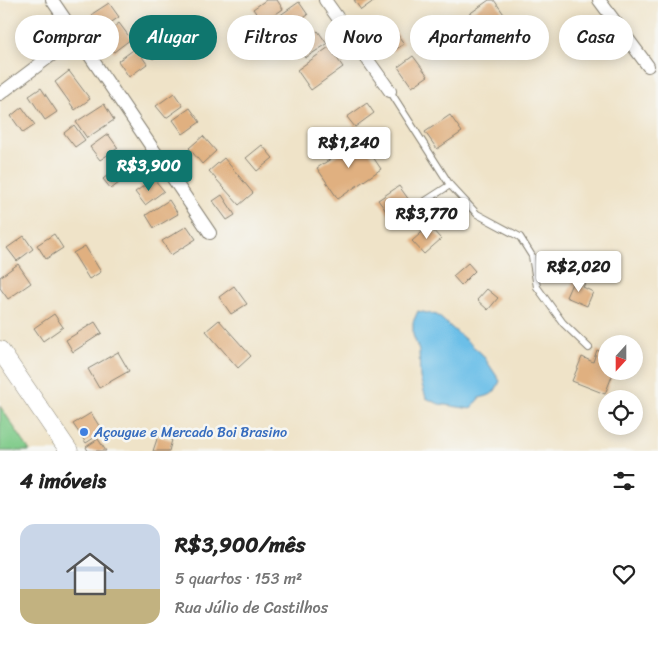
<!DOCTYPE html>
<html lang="pt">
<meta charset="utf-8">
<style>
body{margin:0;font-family:Sriracha,sans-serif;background:#f6f6f6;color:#222;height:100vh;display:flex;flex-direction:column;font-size:19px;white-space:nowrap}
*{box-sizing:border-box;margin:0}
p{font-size:16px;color:#767676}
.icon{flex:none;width:28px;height:28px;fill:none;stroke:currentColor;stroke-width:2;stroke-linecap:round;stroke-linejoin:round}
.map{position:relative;height:451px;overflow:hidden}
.panel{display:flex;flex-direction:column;background:#fff;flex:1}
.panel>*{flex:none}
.guide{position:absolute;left:15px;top:15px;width:629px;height:45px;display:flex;gap:10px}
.needle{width:32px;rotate:201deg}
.tools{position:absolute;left:598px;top:335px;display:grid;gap:10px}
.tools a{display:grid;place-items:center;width:45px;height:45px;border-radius:50%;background:#fff;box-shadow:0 2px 12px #0003;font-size:25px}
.price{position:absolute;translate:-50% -42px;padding:0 11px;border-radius:5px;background:#fff;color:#222;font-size:16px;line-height:32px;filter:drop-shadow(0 1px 2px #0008)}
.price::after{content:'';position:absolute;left:50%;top:30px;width:15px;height:11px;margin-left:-8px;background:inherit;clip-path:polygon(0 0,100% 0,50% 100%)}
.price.selected{background:#0f766e;color:#fff}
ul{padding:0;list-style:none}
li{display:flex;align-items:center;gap:15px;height:125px;padding:0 20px}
li span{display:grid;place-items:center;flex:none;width:140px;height:100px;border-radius:15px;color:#555}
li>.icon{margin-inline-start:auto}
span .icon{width:60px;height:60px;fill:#fffc;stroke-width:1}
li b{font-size:21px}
h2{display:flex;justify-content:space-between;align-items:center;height:60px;padding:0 20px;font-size:21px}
.pill{padding:0 18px;border-radius:22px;background:#fff;box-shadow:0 2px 12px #0003;font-size:18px;line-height:45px}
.pill.selected{background:#0f766e;color:#fff}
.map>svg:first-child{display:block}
</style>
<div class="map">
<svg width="658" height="451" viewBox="0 0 658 451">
<rect width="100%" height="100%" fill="#f6f6f2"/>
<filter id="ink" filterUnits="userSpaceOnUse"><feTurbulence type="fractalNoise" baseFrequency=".02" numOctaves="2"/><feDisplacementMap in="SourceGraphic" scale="10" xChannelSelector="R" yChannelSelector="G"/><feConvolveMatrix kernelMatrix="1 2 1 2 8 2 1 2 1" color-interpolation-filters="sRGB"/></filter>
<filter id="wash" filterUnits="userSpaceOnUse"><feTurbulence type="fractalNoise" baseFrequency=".0096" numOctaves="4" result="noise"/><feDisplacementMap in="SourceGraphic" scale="20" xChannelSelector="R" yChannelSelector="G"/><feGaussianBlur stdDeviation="1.12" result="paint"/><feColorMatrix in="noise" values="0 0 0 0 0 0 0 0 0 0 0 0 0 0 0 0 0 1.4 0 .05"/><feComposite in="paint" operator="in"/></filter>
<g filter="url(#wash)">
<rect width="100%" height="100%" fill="#efe3c8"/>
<path fill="#7eca88" stroke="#4d7352" d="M0 406 30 451H0Z"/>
<path fill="#6cbfe8" stroke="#446e82" d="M418 311 437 315 482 354 500 381C494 394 493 395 479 398L471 409 439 404 426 398 420 378 419 351 413 335V322Z"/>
<g id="blocks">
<path fill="#e0b080" d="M266 0H277L283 9 263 23 253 9Z
M354 0H375L361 10Z
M489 0H494L508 20 481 40 465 17Z
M299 2 308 15 288 29 279 16Z
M109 3 119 17 102 29 92 14Z
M119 23 131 39 114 52 102 36Z
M394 29 404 44 393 51 383 36Z
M318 31 327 44 305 58 296 45Z
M162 39 168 47 153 59 147 51Z
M329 47 343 67 311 90 297 70Z
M136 48 147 64 129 77 118 61Z
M413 56 428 76 412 87 398 67Z
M69 71 90 99 75 110 55 82Z
M41 88 57 112 45 120 29 96Z
M174 93 183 106 166 118 156 106Z
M367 103 374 113 355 127 347 117Z
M104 104 114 120 87 138 76 122Z
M22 107 35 125 23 133 11 116Z
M190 108 200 122 183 134 173 120Z
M450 115 462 132 437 149 425 132Z
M74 125 85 140 75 147 64 133Z
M108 134 118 148 100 160 90 147Z
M203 136 216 151 202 164 189 148Z
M361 139 381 169 338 199 317 168Z
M262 145 273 158 257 171 246 158Z
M224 158 253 193 239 205 209 171Z
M123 163 132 173 111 189 103 179Z
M154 179 164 191 145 205 135 192Z
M399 186 409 200 389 215 378 200Z
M222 195 235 215 227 220 213 201Z
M169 200 178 214 154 228 146 215Z
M187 226 196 239 171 255 162 241Z
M429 226 441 239 424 254 412 241Z
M54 234 63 248 46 259 37 245Z
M24 236 33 249 17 261 7 248Z
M85 246 101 272 89 279 73 253Z
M468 263 475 271 461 285 453 276Z
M18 264 31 283 8 299 0 288V277Z
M574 279 585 283 583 287 593 292 587 306 566 297Z
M234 286 247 304 231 314 219 297Z
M487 289 498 298 488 310 477 300Z
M54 314 63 327 43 341 34 328Z
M219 320 251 356 238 368 206 331Z
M95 322 102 333 73 352 66 340Z
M597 350 606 354V359L603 366 606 367V371H614L605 394 572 381 582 357 593 362Z
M118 352 129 371 99 388 88 369Z
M91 413 103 432 86 443 73 424Z
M158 436 172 440 169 451H153Z
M98 439 106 451H88L86 447Z"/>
</g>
</g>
<g filter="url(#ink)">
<use href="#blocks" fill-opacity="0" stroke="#868072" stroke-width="1"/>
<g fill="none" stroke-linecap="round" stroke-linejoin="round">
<defs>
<path id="service" d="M390 91 450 185 477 214 520 237 532 256 537 287 563 323 589 348
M399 218 450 185"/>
<path id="minor" d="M52 0 210 233
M325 0 390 91
M599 0 648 66
M0 94 77 36"/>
<path id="secondary" d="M0 350 69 451"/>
</defs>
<use href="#service" stroke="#868072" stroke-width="8"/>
<use href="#minor" stroke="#868072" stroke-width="14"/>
<use href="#secondary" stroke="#868072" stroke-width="19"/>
<use href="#service" stroke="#fff" stroke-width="6"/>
<use href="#minor" stroke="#fff" stroke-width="12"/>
<use href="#secondary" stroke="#fff" stroke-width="18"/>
</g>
</g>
<circle fill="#3f7fe0" stroke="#f6f6f2" stroke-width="2" cx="84" cy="432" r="5"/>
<g text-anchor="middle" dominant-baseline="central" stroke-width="5" stroke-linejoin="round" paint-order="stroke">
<g font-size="14" fill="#366cbe" stroke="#f6f6f2" text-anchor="start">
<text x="94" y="432">Açougue e Mercado Boi Brasino</text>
</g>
</g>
</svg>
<div class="tools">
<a><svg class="needle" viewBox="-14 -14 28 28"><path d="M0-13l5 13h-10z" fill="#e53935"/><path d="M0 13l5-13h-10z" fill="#767676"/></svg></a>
<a><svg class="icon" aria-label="locate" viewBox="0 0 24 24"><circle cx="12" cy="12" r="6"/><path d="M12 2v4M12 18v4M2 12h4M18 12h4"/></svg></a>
</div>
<b class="price" style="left:349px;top:169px">R$1,240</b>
<b class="price selected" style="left:149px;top:192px">R$3,900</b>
<b class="price" style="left:427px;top:240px">R$3,770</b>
<b class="price" style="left:579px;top:293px">R$2,020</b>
<div class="guide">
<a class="pill">Comprar</a>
<a class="pill selected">Alugar</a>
<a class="pill">Filtros</a>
<a class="pill">Novo</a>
<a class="pill">Apartamento</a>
<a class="pill">Casa</a>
</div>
</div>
<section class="panel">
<h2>4 imóveis<svg class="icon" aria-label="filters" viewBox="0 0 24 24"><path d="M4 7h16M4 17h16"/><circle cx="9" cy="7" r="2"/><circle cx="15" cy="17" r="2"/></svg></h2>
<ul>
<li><span style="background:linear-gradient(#c9d6e8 65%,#c2b280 0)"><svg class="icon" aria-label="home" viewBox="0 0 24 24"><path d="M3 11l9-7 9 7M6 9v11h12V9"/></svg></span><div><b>R$3,900/mês</b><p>5 quartos · 153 m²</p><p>Rua Júlio de Castilhos</p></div><svg class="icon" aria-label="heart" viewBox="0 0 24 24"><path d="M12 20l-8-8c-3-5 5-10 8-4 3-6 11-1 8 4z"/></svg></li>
</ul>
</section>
